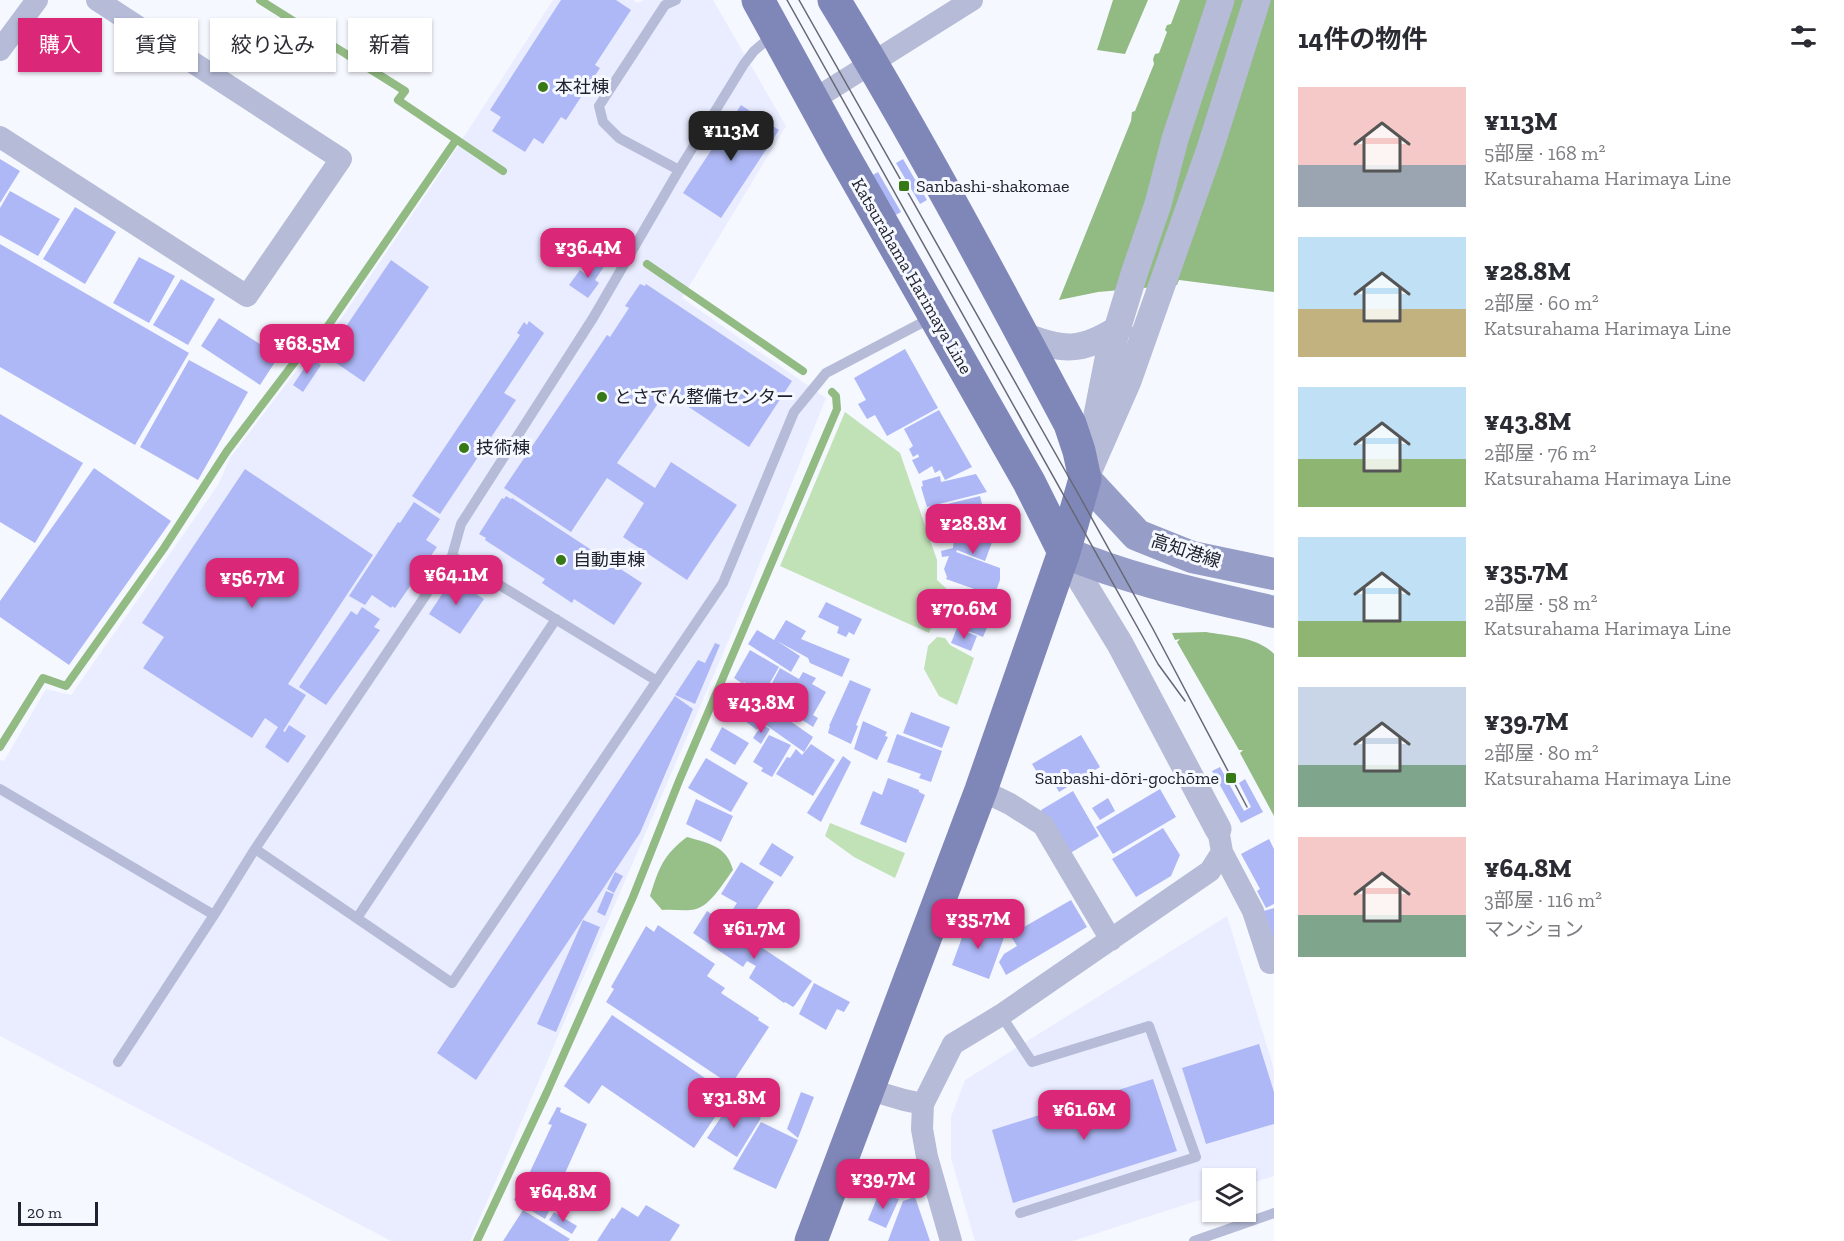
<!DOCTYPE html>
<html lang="ja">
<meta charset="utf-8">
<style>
body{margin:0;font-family:"Zilla Slab","Noto Sans JP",serif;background:#f7f7f7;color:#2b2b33;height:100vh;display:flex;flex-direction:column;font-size:22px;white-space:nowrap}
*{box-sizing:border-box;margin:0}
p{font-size:20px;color:#7c7c81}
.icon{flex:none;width:33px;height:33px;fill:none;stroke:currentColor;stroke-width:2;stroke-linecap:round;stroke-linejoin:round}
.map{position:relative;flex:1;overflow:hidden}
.side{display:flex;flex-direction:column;background:#fff;width:570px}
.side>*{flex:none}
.hud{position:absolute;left:18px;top:18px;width:570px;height:54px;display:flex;gap:12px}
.fabs{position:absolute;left:1202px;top:1168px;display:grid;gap:12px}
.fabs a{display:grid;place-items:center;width:54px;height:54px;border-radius:0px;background:#fff;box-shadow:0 2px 4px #0004;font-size:30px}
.scale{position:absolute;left:18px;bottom:15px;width:80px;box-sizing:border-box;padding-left:6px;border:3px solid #20222f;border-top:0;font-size:16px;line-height:21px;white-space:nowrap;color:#20222f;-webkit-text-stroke:4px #f6f8ff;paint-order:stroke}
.price{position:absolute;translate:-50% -51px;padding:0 14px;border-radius:12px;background:#db2777;color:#fff;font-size:20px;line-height:39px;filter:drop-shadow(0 2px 3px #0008)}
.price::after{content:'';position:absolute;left:50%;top:36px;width:18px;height:14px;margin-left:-9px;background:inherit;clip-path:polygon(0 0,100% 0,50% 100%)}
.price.selected{background:#222;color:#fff}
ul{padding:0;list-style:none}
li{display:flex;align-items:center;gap:18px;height:150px;padding:0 24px}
li span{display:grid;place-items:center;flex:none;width:168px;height:120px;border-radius:0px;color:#555}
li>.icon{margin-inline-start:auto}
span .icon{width:72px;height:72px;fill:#fffc;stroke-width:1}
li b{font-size:26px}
h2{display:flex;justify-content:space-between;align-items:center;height:72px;padding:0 24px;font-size:26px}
.pill{padding:0 21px;border-radius:0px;background:#fff;box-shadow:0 2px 4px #0004;font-size:21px;line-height:54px}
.pill.selected{background:#db2777;color:#fff}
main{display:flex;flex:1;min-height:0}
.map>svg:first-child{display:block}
</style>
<main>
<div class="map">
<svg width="1274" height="1241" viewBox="0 0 1274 1241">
<rect width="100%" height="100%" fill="#f6f8ff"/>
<path fill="#eaedff" d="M553 0H633L638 3 644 0H713L786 126 682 298 826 398 733 630 470 1241H391L0 1036V760L4 761 46 689 71 695 218 485 230 458 299 367 326 341 431 187Z
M1227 916 1274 1069V1176L1245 1185V1179H1212V1196L1073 1241H975L951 1158V1117L965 1080Z"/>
<path fill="#c1e1b7" d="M845 412 900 453 937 560V580L948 590 929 633 780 566Z
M937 637 945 638 950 645 974 658 957 705 939 696 924 669 928 646Z
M830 823 905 853 895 878 854 857 825 836Z"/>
<path fill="#97c089" d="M687 837C708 843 727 846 733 870 723 883 709 909 691 910 681 911 672 909 662 910L650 896C659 868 663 855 687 837Z"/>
<path fill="#92ba83" d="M1113 0H1148L1125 54 1097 50Z
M1180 0H1274V292L1179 280 1177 285 1098 292 1059 300 1131 121 1132 112 1135 111 1154 64 1153 59 1155 54 1159 53 1167 32 1165 30 1167 25 1171 24Z
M1206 632C1228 636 1258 637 1274 654V816L1240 753 1243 750H1239L1177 642 1180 639 1175 640 1172 633Z"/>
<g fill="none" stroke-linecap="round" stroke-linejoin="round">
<path stroke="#92ba83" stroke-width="8" d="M260 0 405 91 398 100 503 171
M647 264 803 371
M0 747 43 678 66 686 164 548 227 451 303 351 323 333 456 140
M477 1241 547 1092 633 897 679 781 837 409 836 396 832 392"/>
</g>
<path fill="#aeb8f6" d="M561 0H616L631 10 595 65 600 68 566 120 561 117 543 144 534 138 525 152 492 131 501 117 490 110Z
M741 105 779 130 721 218 683 193Z
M0 159 20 171 0 203Z
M903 159 927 200 920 204 896 163Z
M878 172 901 212 894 216 871 176Z
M10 191 60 219 38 256 0 235V208Z
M75 207 116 232 85 284 43 259Z
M0 244 189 353 135 445 0 367Z
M600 256 607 262 595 280 599 283 588 298 569 285 580 270 587 275Z
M139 257 175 276 149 323 113 303Z
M391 260 429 287 364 382 326 356Z
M181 279 215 299 188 345 153 325Z
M640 284 645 286 646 284 792 381 749 447 666 392 617 463 655 488 671 462 737 505 687 580 623 537 644 503 607 478 571 532 504 488 607 335 610 337 629 308 625 306Z
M219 318 279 356 260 385 201 346Z
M529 321 544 333 504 393 516 400 440 514 412 496 520 335 517 333 524 322 527 325Z
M905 349 938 408 887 436 875 415 867 419 858 404 866 400 854 378Z
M311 358 321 365 303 392 293 385Z
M189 360 248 392 198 480 140 447Z
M939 410 972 467 945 480 940 470 935 473 932 466 919 474 912 460 919 457 918 454 913 457 909 449 913 446 904 429Z
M0 414 83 463 35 543 0 522Z
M94 468 171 521 69 665 0 617V601Z
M245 469 373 555 288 684 306 695 283 731 285 732 289 725 306 736 288 763 265 747 278 727 265 718 252 738 143 668 164 637 142 623Z
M976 474 987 492 927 507 921 487 923 486 922 481 940 476 941 482Z
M506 496 511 499 512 498 642 583 614 625 574 599 572 603 542 583 545 579 485 540 486 538 479 534 502 498 504 499Z
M980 496 984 512 949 521 952 535H946L947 540 936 543 927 509Z
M414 502 440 519 426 540 437 547 395 608 392 606 391 608 372 595 365 605 349 596 398 522 400 523Z
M993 514 997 537H994L985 561 957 550 956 552 1000 568V580L994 596 946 579 947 577 944 569 949 556 942 557 941 551 953 548 956 521Z
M452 579 484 599 460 634 429 614Z
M947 597 992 616 983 637 938 619Z
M826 602 862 619 854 635 849 632 846 637 837 633 839 627 818 617Z
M362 607 380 619 374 627 380 630 326 705 299 687 351 611 357 615Z
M786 620 806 631 801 639 850 659 842 677 810 663 808 658 777 641 800 656 791 672 748 644 757 630 774 640Z
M957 628 977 636 971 651 951 643Z
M715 643 720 645 695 704 675 695 698 660 705 663Z
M750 650 779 667 763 695 744 682 743 684 734 678Z
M780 668 799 679 803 672 816 678 812 684 826 692 813 715 818 718 813 727 765 696Z
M850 680 871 689 856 725 858 726 851 744 828 733 830 726H829Z
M752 695 772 707 757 730 745 721 746 718 735 711 744 697 749 700Z
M675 696 693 709 640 833 476 1080 437 1053Z
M773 709 813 737 804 752 763 723Z
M911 712 950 727 942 748 903 733Z
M863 721 887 732 885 736 888 737 877 760 854 749Z
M762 724 770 729 761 744 753 738Z
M722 727 749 743 735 765 710 750Z
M897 734 942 751 931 782 919 778 921 774 887 762Z
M769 735 791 745 772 777 761 771 763 768 753 762Z
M1081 735 1100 767 1059 792 1053 781 1045 785 1032 764Z
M811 744 835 760 813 796 776 774 787 757 790 758 796 749 802 755Z
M843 756 851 762 821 822 807 813Z
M706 758 748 783 731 812 688 788Z
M1220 767 1244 811 1251 807 1239 783 1245 779 1263 812 1241 823 1212 771Z
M888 778 919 790V792L925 795 906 843 860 824 873 791 882 795Z
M1160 789 1176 817 1113 854 1096 827Z
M1073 791 1099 836 1067 855 1041 810Z
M1108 798 1115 811 1100 820 1092 808Z
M696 799 733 816 721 842 686 824Z
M1163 828 1180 855 1171 876 1136 897 1112 859Z
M1269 839 1274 849V904L1266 908 1257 891 1260 889 1241 854Z
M772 843 794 857 781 877 759 864Z
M741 862 774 882 750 919 733 909 737 903 721 894Z
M615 872 623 876 614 893 607 889Z
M606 891 614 894 605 916 597 912Z
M1071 900 1087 927 1006 975 999 962 1004 954 1017 946 1010 935Z
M1274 908V941L1264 911Z
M707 911 812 981 795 1005 793 1007 785 1002 784 1003 749 978 756 966 747 961 743 967 693 933Z
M583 920 600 927 556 1032 537 1024Z
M968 921 1005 935 989 979 952 965Z
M658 925 715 964 707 976 725 988 721 993 759 1018 758 1020 769 1027 731 1085 606 1002 614 989 611 987 646 926 654 932Z
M814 983 850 1002 844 1012 837 1009 826 1030 799 1014Z
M612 1015 730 1095 694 1148 602 1085 589 1104 564 1086Z
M1259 1044 1274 1092V1124L1206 1144 1182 1068Z
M1153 1079 1177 1151 1013 1203 992 1130Z
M801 1092 814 1097 798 1138 787 1129Z
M732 1101 761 1118 737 1157 707 1138Z
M557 1107 561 1108 560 1112 587 1124 558 1189 561 1190 553 1210 550 1209 545 1219 514 1200 526 1174 528 1176 552 1125 548 1124Z
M761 1122 798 1140 776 1189 733 1169Z
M879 1193 899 1199 886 1228 868 1220Z
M915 1197 930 1241H888L903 1201Z
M646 1205 680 1225 670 1241H597L612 1218 614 1219 622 1207 638 1217Z
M523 1210 570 1239 568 1241H503Z
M554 1212 577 1226 572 1234 549 1220Z"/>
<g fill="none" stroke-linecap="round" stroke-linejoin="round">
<path stroke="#b6bbd7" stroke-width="10" d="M676 0 665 5 599 106 603 122 619 138 679 170
M452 556 657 681
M0 789 214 915 255 849 452 983 723 583 794 412 826 373 931 318
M255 849 452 556 461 524 593 318 679 170 744 64 754 51 773 35
M357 918 556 619
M1001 1015 1032 1062 1149 1026 1196 1157 1020 1213
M118 1062 214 915
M1194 1241 1274 1213"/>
<path stroke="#b6bbd7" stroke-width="22" d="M0 50 37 0
M813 100 972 0
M0 137 247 296 341 159 97 0
M981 790 1010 804 1043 825 1111 940
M1222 852 1253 911 1270 963
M870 1090 904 1100 923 1104
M951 1241 927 1157 922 1129 923 1104 953 1044 1001 1015 1210 871 1222 852 1218 829"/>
<path stroke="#b6bbd7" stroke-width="27" d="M1022 335C1063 351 1081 353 1119 328
M1094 430 1108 359 1134 274 1158 204 1175 139 1221 0
M1085 479 1128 381 1210 149 1257 0
M1064 552 1120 644 1218 829"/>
<path stroke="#969dc6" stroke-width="32" d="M1085 479 1137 535 1192 557 1274 574
M1064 552C1132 581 1202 595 1274 612"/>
<path stroke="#7f87b9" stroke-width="33" d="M758 0 839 148 1029 482 1064 552
M811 1241 981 790 1064 552 1085 479 1079 451 1070 424C994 281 918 138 834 0"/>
<path stroke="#666873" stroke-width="1.5" d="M787 0 1158 664 1185 701
M799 0 1080 497 1153 629 1247 807"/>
</g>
<g fill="#377817" stroke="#f6f8ff" stroke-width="2">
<circle cx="543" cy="87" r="6"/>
<rect x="898" y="180" width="12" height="12" rx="3"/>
<circle cx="602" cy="397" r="6"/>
<circle cx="464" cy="448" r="6"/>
<circle cx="561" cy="560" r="6"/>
<rect x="1225" y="772" width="12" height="12" rx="3"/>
</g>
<g text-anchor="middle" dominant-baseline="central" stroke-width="6" stroke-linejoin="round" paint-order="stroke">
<g font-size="18" fill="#20222f" stroke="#f6f8ff" text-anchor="start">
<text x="555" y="87">本社棟</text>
<text x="916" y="186">Sanbashi-shakomae</text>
<text x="614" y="397">とさでん整備センター</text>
<text x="476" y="448">技術棟</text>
<text x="573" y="560">自動車棟</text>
<text x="1219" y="778" text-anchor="end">Sanbashi-dōri-gochōme</text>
</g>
<g font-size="18" fill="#20222f" stroke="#f6f8ff">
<text transform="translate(912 276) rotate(60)">Katsurahama Harimaya Line</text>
<text transform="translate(1186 551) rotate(18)">高知港線</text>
</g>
</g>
</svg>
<div class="fabs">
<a><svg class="icon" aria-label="layers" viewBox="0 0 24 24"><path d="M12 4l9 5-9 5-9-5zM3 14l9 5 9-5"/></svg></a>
</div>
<div class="scale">20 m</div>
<b class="price selected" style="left:731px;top:162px">¥113M</b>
<b class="price" style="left:588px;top:279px">¥36.4M</b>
<b class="price" style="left:307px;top:375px">¥68.5M</b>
<b class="price" style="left:973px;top:555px">¥28.8M</b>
<b class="price" style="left:456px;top:606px">¥64.1M</b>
<b class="price" style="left:252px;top:609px">¥56.7M</b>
<b class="price" style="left:964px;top:640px">¥70.6M</b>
<b class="price" style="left:761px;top:734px">¥43.8M</b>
<b class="price" style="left:978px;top:950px">¥35.7M</b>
<b class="price" style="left:754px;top:960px">¥61.7M</b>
<b class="price" style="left:734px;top:1129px">¥31.8M</b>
<b class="price" style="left:1084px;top:1141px">¥61.6M</b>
<b class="price" style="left:883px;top:1210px">¥39.7M</b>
<b class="price" style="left:563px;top:1223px">¥64.8M</b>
<div class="hud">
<a class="pill selected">購入</a>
<a class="pill">賃貸</a>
<a class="pill">絞り込み</a>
<a class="pill">新着</a>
</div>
</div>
<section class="side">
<h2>14件の物件<svg class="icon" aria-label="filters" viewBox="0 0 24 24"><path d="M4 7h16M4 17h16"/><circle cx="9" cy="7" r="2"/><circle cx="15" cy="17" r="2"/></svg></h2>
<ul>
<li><span style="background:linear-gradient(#f6c9c9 65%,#9aa5b1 0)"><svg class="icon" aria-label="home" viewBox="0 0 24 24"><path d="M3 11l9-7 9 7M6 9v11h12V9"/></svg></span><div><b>¥113M</b><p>5部屋 · 168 m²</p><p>Katsurahama Harimaya Line</p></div></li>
<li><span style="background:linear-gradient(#bfe0f5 60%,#c2b280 0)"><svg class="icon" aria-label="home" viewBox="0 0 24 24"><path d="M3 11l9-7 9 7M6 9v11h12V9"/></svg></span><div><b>¥28.8M</b><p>2部屋 · 60 m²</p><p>Katsurahama Harimaya Line</p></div></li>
<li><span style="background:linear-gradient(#bfe0f5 60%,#8fb573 0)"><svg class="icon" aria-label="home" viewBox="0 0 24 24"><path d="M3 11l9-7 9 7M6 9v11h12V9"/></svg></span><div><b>¥43.8M</b><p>2部屋 · 76 m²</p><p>Katsurahama Harimaya Line</p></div></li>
<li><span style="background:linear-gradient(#bfe0f5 70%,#8fb573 0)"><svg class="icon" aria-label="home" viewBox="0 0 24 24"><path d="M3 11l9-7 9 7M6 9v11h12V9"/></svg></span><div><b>¥35.7M</b><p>2部屋 · 58 m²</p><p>Katsurahama Harimaya Line</p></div></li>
<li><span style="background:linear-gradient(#c9d6e8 65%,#7fa58c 0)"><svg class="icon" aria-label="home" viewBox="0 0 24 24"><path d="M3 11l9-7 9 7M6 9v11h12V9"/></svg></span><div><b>¥39.7M</b><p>2部屋 · 80 m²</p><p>Katsurahama Harimaya Line</p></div></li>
<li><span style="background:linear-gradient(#f6c9c9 65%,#7fa58c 0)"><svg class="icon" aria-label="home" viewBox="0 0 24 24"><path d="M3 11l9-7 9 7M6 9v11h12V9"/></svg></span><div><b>¥64.8M</b><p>3部屋 · 116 m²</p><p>マンション</p></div></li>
</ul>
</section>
</main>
